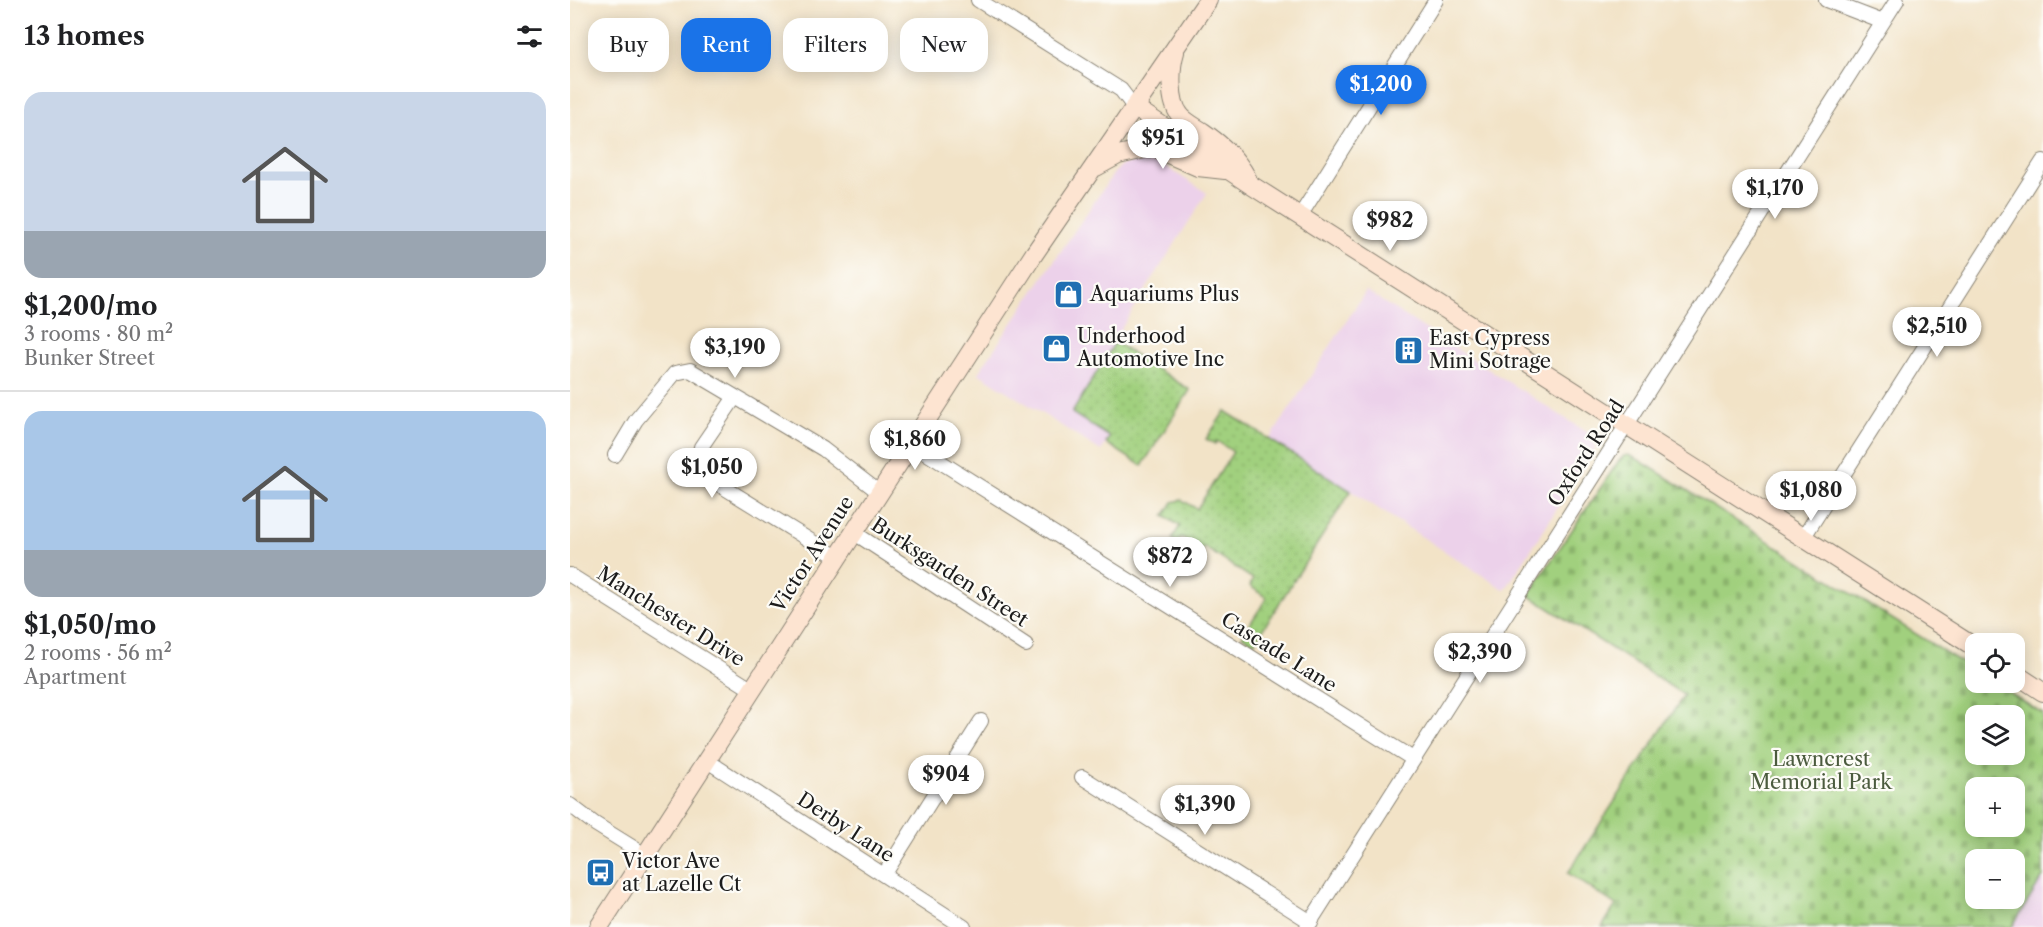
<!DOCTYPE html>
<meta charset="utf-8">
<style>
body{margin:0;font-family:"Libre Caslon Text",serif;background:#f2f2f2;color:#202124;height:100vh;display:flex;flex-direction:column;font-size:22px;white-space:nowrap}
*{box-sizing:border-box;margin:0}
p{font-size:20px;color:#757577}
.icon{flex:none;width:33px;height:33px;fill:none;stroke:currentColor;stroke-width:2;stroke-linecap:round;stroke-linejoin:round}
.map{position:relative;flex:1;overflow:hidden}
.details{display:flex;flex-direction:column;background:#fff;width:570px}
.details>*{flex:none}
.top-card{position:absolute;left:18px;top:18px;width:570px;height:54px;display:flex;gap:12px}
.controls{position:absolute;left:1395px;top:633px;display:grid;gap:12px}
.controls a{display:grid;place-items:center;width:60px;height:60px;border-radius:12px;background:#fff;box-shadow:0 3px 15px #0003;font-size:30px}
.price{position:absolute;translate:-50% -51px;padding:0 14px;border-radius:21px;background:#fff;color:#222;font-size:20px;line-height:39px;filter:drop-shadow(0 2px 3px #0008)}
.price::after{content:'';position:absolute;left:50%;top:36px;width:18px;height:14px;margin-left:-9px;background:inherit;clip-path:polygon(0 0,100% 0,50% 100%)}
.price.on{background:#1a73e8;color:#fff}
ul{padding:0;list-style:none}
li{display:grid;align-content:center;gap:12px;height:318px;padding:0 24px}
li+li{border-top:2px solid #e0e0e0}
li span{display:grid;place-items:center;height:186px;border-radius:18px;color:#555}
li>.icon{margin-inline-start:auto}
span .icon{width:108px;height:108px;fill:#fffc;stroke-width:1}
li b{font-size:26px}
h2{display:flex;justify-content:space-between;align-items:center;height:72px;padding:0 24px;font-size:26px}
.tag{padding:0 21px;border-radius:18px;background:#fff;box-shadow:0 3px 15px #0003;font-size:21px;line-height:54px}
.tag.on{background:#1a73e8;color:#fff}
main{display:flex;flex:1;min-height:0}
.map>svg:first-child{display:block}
</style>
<main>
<section class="details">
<h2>13 homes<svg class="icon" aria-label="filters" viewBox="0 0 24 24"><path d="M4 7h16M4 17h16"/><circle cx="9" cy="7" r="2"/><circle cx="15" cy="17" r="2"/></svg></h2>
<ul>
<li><span style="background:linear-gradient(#c9d6e8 75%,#9aa5b1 0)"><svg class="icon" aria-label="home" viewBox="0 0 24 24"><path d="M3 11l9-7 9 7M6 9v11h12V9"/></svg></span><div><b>$1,200/mo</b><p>3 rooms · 80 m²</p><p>Bunker Street</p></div></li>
<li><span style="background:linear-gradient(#a9c7e8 75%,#9aa5b1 0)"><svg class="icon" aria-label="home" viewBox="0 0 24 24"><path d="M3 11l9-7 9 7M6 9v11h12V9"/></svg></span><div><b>$1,050/mo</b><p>2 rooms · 56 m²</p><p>Apartment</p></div></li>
</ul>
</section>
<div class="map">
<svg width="1473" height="927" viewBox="0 0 1473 927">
<defs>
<pattern id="grass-dots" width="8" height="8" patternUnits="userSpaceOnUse" patternTransform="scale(1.5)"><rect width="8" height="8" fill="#a1d07e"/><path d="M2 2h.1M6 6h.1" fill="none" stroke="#8ab26c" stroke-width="1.8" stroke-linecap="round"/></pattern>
<pattern id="cemetery-stones" width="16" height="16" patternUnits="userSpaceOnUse" patternTransform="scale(1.5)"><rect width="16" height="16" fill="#a1d07e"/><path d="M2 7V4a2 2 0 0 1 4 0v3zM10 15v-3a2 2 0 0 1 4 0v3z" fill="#8ab26c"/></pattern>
</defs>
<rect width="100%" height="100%" fill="#fdfcf7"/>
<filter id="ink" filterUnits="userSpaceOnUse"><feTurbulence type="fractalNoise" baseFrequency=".0167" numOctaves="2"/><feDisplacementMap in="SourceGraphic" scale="12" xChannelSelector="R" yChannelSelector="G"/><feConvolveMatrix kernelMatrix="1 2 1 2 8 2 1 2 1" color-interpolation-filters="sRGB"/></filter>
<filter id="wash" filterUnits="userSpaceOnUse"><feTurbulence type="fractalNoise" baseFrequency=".008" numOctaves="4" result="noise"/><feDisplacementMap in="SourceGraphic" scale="24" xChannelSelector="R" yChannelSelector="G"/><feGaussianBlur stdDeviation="1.35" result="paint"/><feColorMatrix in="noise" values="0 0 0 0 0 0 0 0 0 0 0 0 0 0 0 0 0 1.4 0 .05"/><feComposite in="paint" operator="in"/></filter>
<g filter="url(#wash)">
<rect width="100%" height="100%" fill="#f2e3c7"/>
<path fill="#ecd1ea" d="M572 159 590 163 637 193 544 340 545 342 503 413 540 437 531 451 408 373 544 173 552 165Z
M796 291 1026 438 1024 451 935 590 700 439Z
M1473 877V927H1442Z"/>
<path fill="url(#grass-dots)" stroke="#5e764d" stroke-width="1.5" d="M545 342 620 390 572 466 536 443 540 437 502 413Z
M655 411 781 491 684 643 672 636 697 598 680 586 683 579 634 547 631 551 612 537 607 542 602 539 610 526 594 516 603 502 612 500 627 509 663 452 647 441 645 444 636 439Z"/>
<path fill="url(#cemetery-stones)" stroke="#5e764d" stroke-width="1.5" fill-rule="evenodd" d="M1058 455 1069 460 1405 671 1406 682 1424 683 1473 714V877L1442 927H1032L1046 905 998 873 1114 695 958 595 1048 462 1054 456ZM1406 716H1444V754H1406ZM1406 788H1444V826H1406ZM1406 860H1444V898H1406Z"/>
</g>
<g filter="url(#ink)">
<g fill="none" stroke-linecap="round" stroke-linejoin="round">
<defs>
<path id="minor" d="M408 0 551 90 564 107
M1256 0 1313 22
M730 216 866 0
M165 397 131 447 127 464 132 474 267 557
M342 444 843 759
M45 455 66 420 105 373 120 370 253 449 310 493
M283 532 456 645
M1233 538 1473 161
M0 575 181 689
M136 760 394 927
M512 777 741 922
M0 805 25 824 75 855
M314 875 411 721
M737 927 1327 0"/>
<path id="secondary" d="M605 52C600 68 599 102 610 115 615 122 626 127 633 132 652 145 666 158 677 178
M564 107 681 185 1406 648
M526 167 548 155 575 149H587L628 167 655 170
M1444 673 1473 692
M29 927 464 254 638 0"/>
</defs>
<use href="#minor" stroke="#878072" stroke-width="16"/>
<use href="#secondary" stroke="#878072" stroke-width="20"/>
<use href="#minor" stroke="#fff" stroke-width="14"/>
<use href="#secondary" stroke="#fde4d1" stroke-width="18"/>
</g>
</g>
<defs>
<symbol id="shop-square" viewBox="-11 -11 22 22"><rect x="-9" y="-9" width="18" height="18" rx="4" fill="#1f6fb2" stroke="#fdfcf7"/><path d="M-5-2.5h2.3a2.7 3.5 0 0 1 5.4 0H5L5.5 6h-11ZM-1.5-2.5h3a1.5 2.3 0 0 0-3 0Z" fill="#fff"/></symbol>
<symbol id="building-square" viewBox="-11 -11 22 22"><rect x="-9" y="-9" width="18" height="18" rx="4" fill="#1f6fb2" stroke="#fdfcf7"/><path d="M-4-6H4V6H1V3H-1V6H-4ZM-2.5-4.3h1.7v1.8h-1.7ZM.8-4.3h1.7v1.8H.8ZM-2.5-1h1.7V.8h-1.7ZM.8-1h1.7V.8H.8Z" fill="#fff"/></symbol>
<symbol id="bus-square" viewBox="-11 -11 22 22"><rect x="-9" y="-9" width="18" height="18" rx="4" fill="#1f6fb2" stroke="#fdfcf7"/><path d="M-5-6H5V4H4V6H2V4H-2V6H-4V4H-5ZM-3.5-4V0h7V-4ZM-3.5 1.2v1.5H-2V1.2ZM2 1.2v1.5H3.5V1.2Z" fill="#fff"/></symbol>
</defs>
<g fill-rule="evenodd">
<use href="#shop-square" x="482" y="278" width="33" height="33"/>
<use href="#shop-square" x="470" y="332" width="33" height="33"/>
<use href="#building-square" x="822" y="334" width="33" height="33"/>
<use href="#bus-square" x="14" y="856" width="33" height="33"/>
</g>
<g text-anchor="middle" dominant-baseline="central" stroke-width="4.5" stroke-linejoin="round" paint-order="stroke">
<g font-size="20" fill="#1c1c1c" stroke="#fdfcf7" text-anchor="start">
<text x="520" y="294">Aquariums Plus</text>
<text x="507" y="336">Underhood<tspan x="507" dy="23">Automotive Inc</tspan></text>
<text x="859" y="338">East Cypress<tspan x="859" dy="23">Mini Sotrage</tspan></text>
<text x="52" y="861">Victor Ave<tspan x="52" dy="23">at Lazelle Ct</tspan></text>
</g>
<g font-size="20" fill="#1c1c1c" stroke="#fdfcf7">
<text transform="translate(1016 453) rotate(-57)">Oxford Road</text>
<text transform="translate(242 554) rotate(-57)">Victor Avenue</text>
<text transform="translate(380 572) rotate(33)">Burksgarden Street</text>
<text transform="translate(101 616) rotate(32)">Manchester Drive</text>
<text transform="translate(709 652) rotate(32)">Cascade Lane</text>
<text transform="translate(276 827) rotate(33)">Derby Lane</text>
</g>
<g font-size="20" fill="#4b5b3e" stroke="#fdfcf7">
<text x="1251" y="759">Lawncrest<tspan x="1251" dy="23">Memorial Park</tspan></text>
</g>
</g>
</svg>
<div class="controls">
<a><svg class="icon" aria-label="locate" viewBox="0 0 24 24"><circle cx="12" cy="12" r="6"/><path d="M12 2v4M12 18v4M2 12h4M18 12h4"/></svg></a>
<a><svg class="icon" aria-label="layers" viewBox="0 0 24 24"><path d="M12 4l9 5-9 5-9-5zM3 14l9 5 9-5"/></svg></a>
<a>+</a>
<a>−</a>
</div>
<b class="price on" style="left:811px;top:116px">$1,200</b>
<b class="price" style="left:593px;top:170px">$951</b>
<b class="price" style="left:1205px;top:220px">$1,170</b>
<b class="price" style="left:820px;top:252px">$982</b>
<b class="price" style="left:1367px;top:358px">$2,510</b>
<b class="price" style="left:165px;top:379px">$3,190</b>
<b class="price" style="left:345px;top:471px">$1,860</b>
<b class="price" style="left:142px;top:499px">$1,050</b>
<b class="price" style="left:1241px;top:522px">$1,080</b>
<b class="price" style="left:600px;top:588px">$872</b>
<b class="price" style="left:910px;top:684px">$2,390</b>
<b class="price" style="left:376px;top:806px">$904</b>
<b class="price" style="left:635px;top:836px">$1,390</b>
<div class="top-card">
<a class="tag">Buy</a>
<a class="tag on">Rent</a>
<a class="tag">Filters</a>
<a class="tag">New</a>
</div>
</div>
</main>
